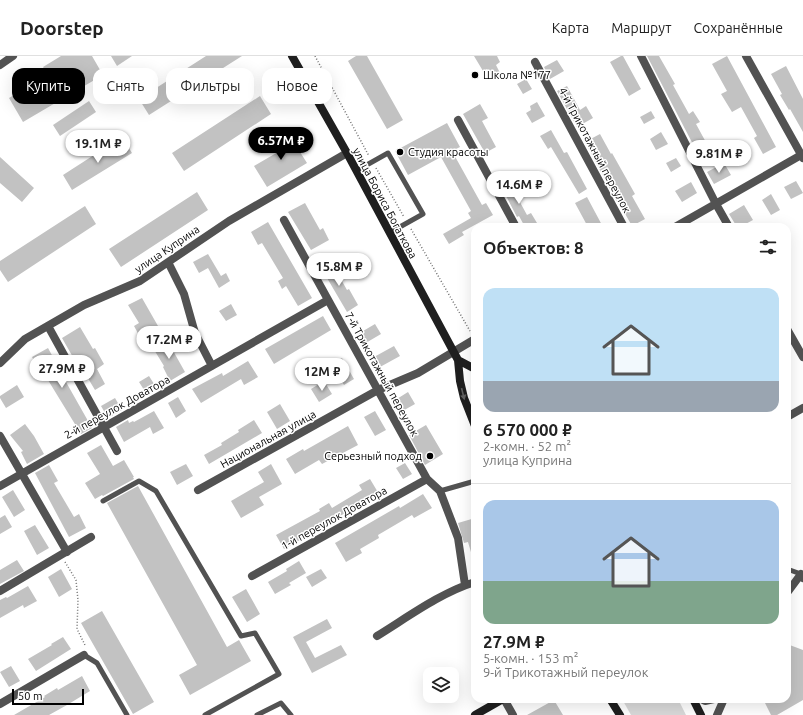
<!DOCTYPE html>
<html lang="ru">
<meta charset="utf-8">
<style>
body{margin:0;font-family:Ubuntu,sans-serif;background:#f2f2f2;color:#222;height:100vh;display:flex;flex-direction:column;font-size:15px;white-space:nowrap}
*{box-sizing:border-box;margin:0}
p{font-size:13px;color:#767676}
.icon{flex:none;width:22px;height:22px;fill:none;stroke:currentColor;stroke-width:2;stroke-linecap:round;stroke-linejoin:round}
.map{position:relative;flex:1;overflow:hidden}
.details{position:absolute;left:471px;top:167px;width:320px;height:480px;display:flex;flex-direction:column;background:#fff;border-radius:12px;box-shadow:0 4px 16px #0002}
.details>*{flex:none}
.guide{position:absolute;left:12px;top:12px;width:380px;height:36px;display:flex;gap:8px}
.fabs{position:absolute;left:423px;top:611px;display:grid;gap:8px}
.fabs a{display:grid;place-items:center;width:36px;height:36px;border-radius:8px;background:#fff;box-shadow:0 4px 16px #0002;font-size:20px}
.scale{position:absolute;left:12px;bottom:10px;width:72px;box-sizing:border-box;padding-left:4px;border:2px solid #000;border-top:0;font-size:11px;line-height:14px;white-space:nowrap;color:#000;-webkit-text-stroke:3px #fff;paint-order:stroke}
.price{position:absolute;translate:-50% -34px;padding:0 9px;border-radius:14px;background:#fff;color:#222;font-size:13px;line-height:26px;filter:drop-shadow(0 1px 2px #0008)}
.price::after{content:'';position:absolute;left:50%;top:24px;width:12px;height:9px;margin-left:-6px;background:inherit;clip-path:polygon(0 0,100% 0,50% 100%)}
.price.current{background:#000;color:#fff}
ul{padding:0;list-style:none}
li{display:grid;align-content:center;gap:8px;height:212px;padding:0 12px}
li+li{border-top:1px solid #e0e0e0}
li span{display:grid;place-items:center;height:124px;border-radius:12px;color:#555}
li>.icon{margin-inline-start:auto}
span .icon{width:72px;height:72px;fill:#fffc;stroke-width:1}
li b{font-size:17px}
h2{display:flex;justify-content:space-between;align-items:center;height:48px;padding:0 12px;font-size:17px}
.pill{padding:0 14px;border-radius:12px;background:#fff;box-shadow:0 4px 16px #0002;font-size:14px;line-height:36px}
.pill.current{background:#000;color:#fff}
header{display:flex;align-items:center;gap:24px;box-sizing:border-box;height:56px;padding:0 20px;background:#fff;border-bottom:1px solid #e0e0e0}
header strong{font-size:19px}
nav{display:flex;gap:22px;margin-inline-start:auto;font-size:14px}
.map>svg:first-child{display:block}
</style>
<header>
<strong>Doorstep</strong>
<nav><a>Карта</a><a>Маршрут</a><a>Сохранённые</a></nav>
</header>
<div class="map">
<svg width="803" height="659" viewBox="0 0 803 659">
<rect width="100%" height="100%" fill="#fff"/>
<path fill="#d9d9d9" d="M622 643H678L686 659H631Z"/>
<path fill="#c2c2c2" d="M61 0H92L103 19 23 66 9 42 48 19 43 11Z
M111 0H132L117 10Z
M206 0H242L149 59 139 43Z
M356 0H367L403 64 387 73 348 5Z
M474 0H497L500 6 496 9 500 17 492 21 487 13 483 15Z
M621 0H623L641 33 629 40 610 6Z
M647 0H659L675 28 673 29 689 58 693 55 700 66 696 68 708 90 697 96Z
M727 0 776 91 763 98 754 82 757 80 741 51 732 56 721 38 727 35 712 8Z
M557 4 564 15 550 23 544 11Z
M786 10 803 43V76L790 53 789 54 780 39 782 38 771 18Z
M526 23 532 33 523 38 517 28Z
M567 30 580 54 586 50 593 62 577 71 557 35Z
M260 40 271 58 184 115 172 97Z
M89 45 96 56 60 80 53 69Z
M537 46 545 60 532 67 526 57 531 54 530 50Z
M480 48 488 62 482 65 496 91 485 97 463 58Z
M651 55 655 62 644 68 640 61Z
M447 67 460 91 452 95 482 149 486 147 493 159 462 176 464 179 449 188 443 178 471 162 468 157 471 155 441 101 408 119 395 95Z
M551 74 564 97 567 96 587 133 579 138 551 91 548 93 540 80Z
M661 76 668 88 656 94 650 83Z
M288 77 307 107 267 131 254 110 278 96 273 87Z
M600 78 611 98 612 97 635 138 632 140 645 163 632 170 619 147 618 148 585 86Z
M122 81 132 97 72 134 63 119Z
M0 101 34 132 22 146 0 127Z
M676 102 681 110 671 116 666 107Z
M724 107 731 119 714 128 707 116Z
M518 125 522 133 515 137 527 159 531 157 537 167 530 171H525L519 160 517 161 503 134Z
M796 125 803 137 791 143 784 131Z
M691 126 697 137 682 146 675 135Z
M197 136 208 154 121 211 109 193Z
M771 138 780 154 771 159 762 144Z
M587 141 603 171H588L575 147Z
M305 147 320 174 323 172 329 184 311 194 288 156Z
M744 149 753 164 740 171H737L729 158Z
M85 150 96 168 8 226 0 214V205Z
M268 166 312 242 298 250 286 230 282 233 278 225 283 222 262 187 258 189 251 176Z
M208 198 221 220 226 217 230 225 219 232 208 212 199 217 193 206Z
M330 204 347 234 349 233 358 249 347 256 320 210Z
M142 242 158 270 140 281 134 270 139 267 128 249Z
M231 248 237 259 226 265 219 255Z
M323 260 331 274 274 308 265 293Z
M375 268 381 278 364 288 358 278Z
M80 271 93 293 95 292 104 308 97 313 105 328 95 334 86 319 82 321 73 304 74 303 62 282Z
M167 284 185 316 170 325 163 311 164 310 153 292Z
M394 290 400 300 380 311 374 301Z
M48 292 54 303H53L92 372 81 378 40 311 38 312 32 301Z
M342 302 354 323 344 329 331 308Z
M248 305 258 321 244 329 241 323 201 347 192 333 222 317 223 320Z
M149 320 156 331 146 337 139 326Z
M324 325 332 338 319 346 311 333Z
M17 329 24 341 6 352 0 342V340Z
M408 336 415 348 399 357 392 346Z
M178 341 186 355 176 362 168 347Z
M115 342 122 354 108 362 101 350Z
M280 348 290 365 277 373 267 356Z
M154 355 164 372 153 378 150 371 124 386 116 371 128 364 129 367 133 365 134 366Z
M375 355 386 374 375 380 364 361Z
M254 364 262 377 209 408 204 399 222 389 221 387 239 376 238 374Z
M25 368 34 380 44 398 27 408 21 396 23 395 10 379Z
M426 369 443 398 425 409 409 379Z
M348 370 358 389 322 408 319 404 295 418 286 403 303 393 304 395Z
M101 389 113 410 124 404 134 421H133L134 423 103 440 102 439 95 443 85 427 100 418 87 397Z
M405 407 412 418 403 423 396 412Z
M186 408 193 420 177 429 170 416Z
M271 408 282 428 259 441 264 449 241 462 231 445 264 426 258 416Z
M49 409 58 425 54 427 74 461 79 458 86 472 69 481 35 417Z
M370 423 379 438 315 474 316 475 284 493 276 479 320 455 319 453 329 447 332 452 362 434 359 429Z
M138 430 227 591 239 584 251 605 190 639 179 619 197 609 107 447Z
M13 434 25 454 14 461 2 441Z
M423 438 432 452 414 462 412 459 378 479 379 482 360 493 362 497 346 506 335 487 399 450 400 452Z
M5 459 12 471 0 478V462Z
M475 462V503H473L468 486 464 487 458 467Z
M35 469 49 492 37 499 24 475Z
M17 504 24 515 0 528V514Z
M299 505 306 517 289 527 291 529 275 538 268 526 287 515 286 513Z
M61 513 72 533 59 541 48 521Z
M321 513 327 522 312 531 306 521Z
M28 530 37 545 24 552 23 549 0 562V544L6 541 7 542Z
M246 533 260 558 247 566 232 541Z
M102 555 154 646 133 658 81 567Z
M327 563 332 572 306 586 315 602 341 589 347 599 312 617 293 581Z
M63 581 71 593 36 615 28 603 52 589 51 588Z
M787 588 803 594V644L777 659H771L763 643H787Z
M11 610 20 625 9 631 0 616Z
M82 620 90 635 67 649 49 659H14L45 641 44 640 57 632 58 634Z
M554 644 563 659H527Z"/>
<g fill="none" stroke-linecap="round" stroke-linejoin="round">
<path stroke="#747474" stroke-width="1.5" stroke-dasharray="1 2" stroke-linecap="butt" d="M315 0 369 100
M376 112 404 161
M411 173 470 275
M65 506 76 524 78 544 77 573 85 589V591"/>
<path stroke="#525252" stroke-width="5" d="M356 115 388 97 423 158 389 177
M440 435 475 425
M103 445 139 425 156 435 241 580 255 577 279 618 205 659
M787 513 801 518
M84 599 97 607 127 659
M257 659 281 647 291 659"/>
<path stroke="#525252" stroke-width="8" d="M641 0 716 148 729 171
M746 0 803 102
M535 6 624 171
M458 64 516 171
M284 164 427 423 440 435 458 482 465 529
M675 171 803 98
M168 206 184 238 195 277 212 310
M48 270 117 395
M787 273 803 301
M0 307 25 283 84 249 140 225 229 165 347 97
M787 361 803 352
M0 380 67 496
M0 430 328 244
M198 434 378 334 418 317 475 283
M252 520 427 423
M0 535 91 481
M787 537 801 518 803 522
M377 580C408 561 440 537 475 526
M504 643 513 659
M701 643 705 645 714 643
M0 648 84 599
M717 659 724 643"/>
<path stroke="#525252" stroke-width="8" d="M0 9 13 0"/>
<path stroke="#1f1f1f" stroke-width="8" d="M292 0 347 97 458 304 460 325 464 342 475 370
M458 304 475 313
M610 643 620 659
M693 643 701 659
M475 659 503 643"/>
</g>
<defs><path id="oneway-solid" d="M-6-.8H1V-3.2L6.5 0L1 3.2V.8H-6Z"/></defs>
<use fill="#626262" href="#oneway-solid" transform="translate(463 338) rotate(76)"/>
<g fill="#000" stroke="#fff" stroke-width="1.5">
<circle cx="475" cy="19" r="4"/>
<circle cx="400" cy="96" r="4"/>
<circle cx="430" cy="400" r="4"/>
</g>
<g text-anchor="middle" dominant-baseline="central" stroke-width="3" stroke-linejoin="round" paint-order="stroke">
<g font-size="11" fill="#000" stroke="#fff" text-anchor="start">
<text x="483" y="19">Школа №177</text>
<text x="408" y="96">Студия красоты</text>
<text x="422" y="400" text-anchor="end">Серьезный подход</text>
</g>
<g font-size="11" fill="#000" stroke="#fff">
<text transform="translate(595 94) rotate(62)">4-й Трикотажный переулок</text>
<text transform="translate(385 147) rotate(62)">улица Бориса Богаткова</text>
<text transform="translate(167 193) rotate(-34)">улица Куприна</text>
<text transform="translate(382 318) rotate(61)">7-й Трикотажный переулок</text>
<text transform="translate(117 351) rotate(-29)">2-й переулок Доватора</text>
<text transform="translate(268 383) rotate(-29)">Национальная улица</text>
<text transform="translate(334 462) rotate(-29)">1-й переулок Доватора</text>
</g>
</g>
</svg>
<div class="fabs">
<a><svg class="icon" aria-label="layers" viewBox="0 0 24 24"><path d="M12 4l9 5-9 5-9-5zM3 14l9 5 9-5"/></svg></a>
</div>
<div class="scale">50 m</div>
<b class="price current" style="left:281px;top:105px">6.57M ₽</b>
<b class="price" style="left:98px;top:108px">19.1M ₽</b>
<b class="price" style="left:719px;top:118px">9.81M ₽</b>
<b class="price" style="left:519px;top:149px">14.6M ₽</b>
<b class="price" style="left:339px;top:231px">15.8M ₽</b>
<b class="price" style="left:169px;top:304px">17.2M ₽</b>
<b class="price" style="left:62px;top:333px">27.9M ₽</b>
<b class="price" style="left:322px;top:336px">12M ₽</b>
<div class="guide">
<a class="pill current">Купить</a>
<a class="pill">Снять</a>
<a class="pill">Фильтры</a>
<a class="pill">Новое</a>
</div>
<section class="details">
<h2>Объектов: 8<svg class="icon" aria-label="filters" viewBox="0 0 24 24"><path d="M4 7h16M4 17h16"/><circle cx="9" cy="7" r="2"/><circle cx="15" cy="17" r="2"/></svg></h2>
<ul>
<li><span style="background:linear-gradient(#bfe0f5 75%,#9aa5b1 0)"><svg class="icon" aria-label="home" viewBox="0 0 24 24"><path d="M3 11l9-7 9 7M6 9v11h12V9"/></svg></span><div><b>6 570 000 ₽</b><p>2-комн. · 52 m²</p><p>улица Куприна</p></div></li>
<li><span style="background:linear-gradient(#a9c7e8 65%,#7fa58c 0)"><svg class="icon" aria-label="home" viewBox="0 0 24 24"><path d="M3 11l9-7 9 7M6 9v11h12V9"/></svg></span><div><b>27.9M ₽</b><p>5-комн. · 153 m²</p><p>9-й Трикотажный переулок</p></div></li>
</ul>
</section>
</div>
